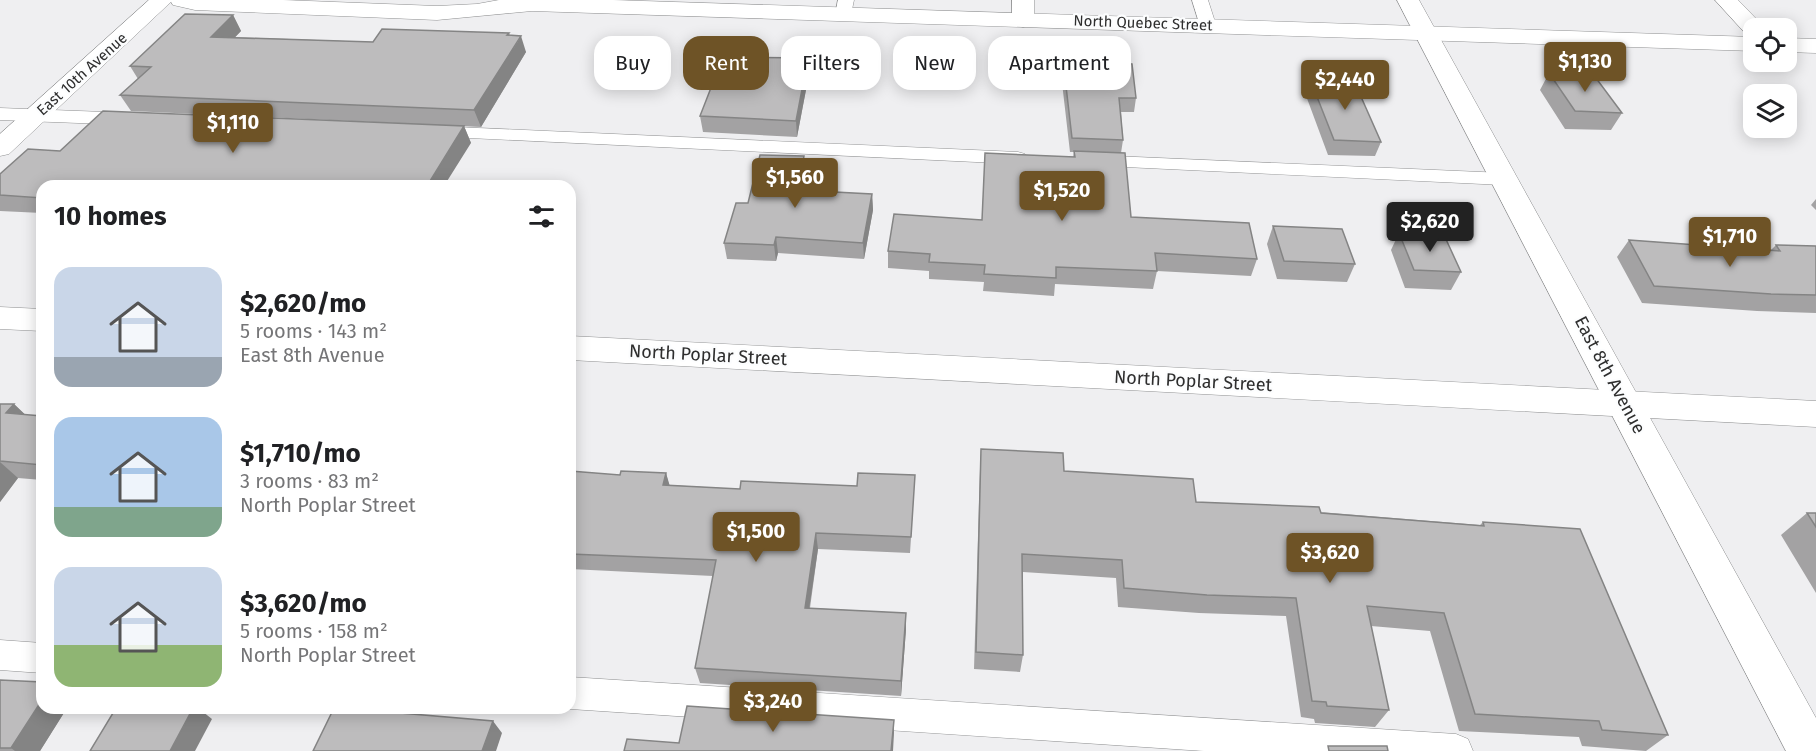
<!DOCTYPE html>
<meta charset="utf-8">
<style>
body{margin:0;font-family:"Fira Sans",sans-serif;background:#f6f6f6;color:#202124;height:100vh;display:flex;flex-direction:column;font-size:22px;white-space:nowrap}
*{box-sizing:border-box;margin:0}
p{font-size:20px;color:#757577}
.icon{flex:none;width:33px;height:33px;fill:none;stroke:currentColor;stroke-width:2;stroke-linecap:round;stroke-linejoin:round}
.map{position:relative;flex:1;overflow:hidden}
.panel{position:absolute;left:36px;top:180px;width:540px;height:534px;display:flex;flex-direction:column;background:#fff;border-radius:18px;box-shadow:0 3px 15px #0003}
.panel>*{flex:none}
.guide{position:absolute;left:594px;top:36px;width:570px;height:54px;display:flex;gap:12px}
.buttons{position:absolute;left:1743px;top:18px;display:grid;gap:12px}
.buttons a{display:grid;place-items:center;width:54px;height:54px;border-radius:12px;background:#fff;box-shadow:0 3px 15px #0003;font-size:30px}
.price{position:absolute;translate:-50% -51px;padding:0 14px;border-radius:6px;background:#6e5326;color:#fff;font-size:20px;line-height:39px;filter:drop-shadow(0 2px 3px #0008)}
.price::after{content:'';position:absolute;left:50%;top:36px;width:18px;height:14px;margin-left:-9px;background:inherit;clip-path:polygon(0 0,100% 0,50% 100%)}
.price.current{background:#222;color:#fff}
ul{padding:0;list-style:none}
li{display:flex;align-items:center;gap:18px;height:150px;padding:0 18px}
li span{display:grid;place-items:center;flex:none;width:168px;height:120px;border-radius:18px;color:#555}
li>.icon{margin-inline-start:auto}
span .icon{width:72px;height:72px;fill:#fffc;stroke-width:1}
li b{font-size:26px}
h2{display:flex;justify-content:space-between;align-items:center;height:72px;padding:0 18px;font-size:26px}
.chip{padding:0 21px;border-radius:18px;background:#fff;box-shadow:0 3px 15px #0003;font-size:21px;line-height:54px}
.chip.current{background:#6e5326;color:#fff}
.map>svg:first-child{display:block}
</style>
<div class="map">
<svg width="1816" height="751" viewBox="0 0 1816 751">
<rect width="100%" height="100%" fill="#efeff1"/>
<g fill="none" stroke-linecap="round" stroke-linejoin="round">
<defs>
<path id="service" d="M838 0H854L850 19H838L835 15Z
M1192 0H1208L1216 25 1213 29H1201Z
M0 108 131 113 138 115 141 119 138 123 131 125 0 120Z
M434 126 1018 152 1025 154 1028 158 1025 162 1018 164 427 136 424 132 427 128Z
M1090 155 1504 173 1511 174 1515 179 1511 184 1504 185 1083 165 1080 161 1083 157Z
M0 640 42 643V673L0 670Z
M570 677 1456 734 1468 739 1473 751H1204L570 709Z"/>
<path id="minor" d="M149 0H173L9 154 0 156V134Z
M1012 0H1034V20L1031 25 1023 27 1015 25 1012 20Z
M1715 0H1738L1765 28H1754V36L1746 34Z
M0 307 42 309V331L0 329Z
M570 336 1816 401V427L570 360Z"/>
<path id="tertiary" d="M1397 0H1419L1816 718V751H1786Z"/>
<path id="secondary" d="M170 0H283L437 6 477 4 499 0H613L1754 37V51L532 11 437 20 195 10 173 5Z
M1786 38 1816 39V53L1786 52Z"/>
</defs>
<use href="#service" stroke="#8e8f90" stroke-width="1"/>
<use href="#minor" stroke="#8e8f90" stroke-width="1"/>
<use href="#tertiary" stroke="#8e8f90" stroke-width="1"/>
<use href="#secondary" stroke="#8e8f90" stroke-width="1"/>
<use href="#service" fill="#fff" fill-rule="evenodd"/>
<use href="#minor" fill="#fff" fill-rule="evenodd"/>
<use href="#tertiary" fill="#fff" fill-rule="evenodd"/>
<use href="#secondary" fill="#fff" fill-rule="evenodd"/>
</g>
<path fill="#a3a2a3" d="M233 15 241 31 235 37 373 42 510 35 526 52 481 127 131 111 120 95 138 79 130 66Z
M1063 60 1136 98 1134 112H1121L1123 140 1121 153 1131 217 1257 259 1251 276 1157 271 1153 289 1055 284 1054 296 983 291 984 282 929 279V271L888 268V251L982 219 985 153 1073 157 1074 152H1070L1061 74Z
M1549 73 1622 113 1611 130 1565 129 1540 90Z
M809 74 797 137 703 132 700 116Z
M1310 79 1381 142 1375 156 1328 155 1305 93Z
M464 126 471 143 42 186V213L0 211V174Z
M805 172 802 190 872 194 873 210 864 259 778 253 776 261 727 259 724 243 748 203Z
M1816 199V210L1811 205Z
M1273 226 1355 264 1347 282 1277 279 1267 244Z
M1399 233 1461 272 1451 290 1405 288 1391 250Z
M1629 240 1771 250 1776 245 1816 246V313L1757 311 1642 303 1617 257Z
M0 404H14L25 415 42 416V480L18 478 0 502Z
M981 449 1064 471 1196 502 1480 525 1483 522 1668 735 1646 751 1582 746 1579 737 1459 731 1430 631 1371 626 1389 710 1375 727 1315 723 1314 719 1301 717 1286 616 1199 613 1118 607 1116 578 1023 572V655L1020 672 974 669 980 469Z
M570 471 620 475 666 473 669 485 740 489 914 492 910 553 818 549 810 608 906 613V629L901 696 700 683 695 668 713 576 570 569Z
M1807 513H1816V593L1781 535Z
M0 680 42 708H67L40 751H0Z"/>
<path fill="#848484" d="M233 15 241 31 220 53 211 37Z
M509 33 514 48 521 36 526 52 481 127 474 110Z
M808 58 809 74 797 137 796 121Z
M464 126 471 143 444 186H427Z
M804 156 805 172 799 206 797 190Z
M872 194 873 210 864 259 863 243Z
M776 237 778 253 776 261 774 245Z
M14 404 32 421 6 413Z
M0 462 18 478 0 502Z
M666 473 671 490 663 485Z
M816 533 818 549 807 623 805 608Z
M906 613V629L901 696V681Z
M42 700V708H67L40 751H15L11 748Z
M193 708H198L212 719 195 751H170Z
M390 708H392L402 719 389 712Z
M894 720V733L893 751H891Z
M493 721 502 733 496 751H482Z"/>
<path fill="#bdbcbd" stroke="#848484" stroke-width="1.5" d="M185 14 233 15 211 37 373 42 382 29 509 33 507 35 521 36 474 110 120 95 151 67 130 66Z
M723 57 808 58 796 121 700 116Z
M1063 60 1132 64 1136 98H1119L1123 140 1072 138Z
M1549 73 1593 74 1622 113 1575 111Z
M1310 79 1354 81 1381 142 1334 140Z
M103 111 464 126 427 186H42V198L0 195V174L28 149 60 151Z
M1074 151 1125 153 1131 217 1249 223 1257 259 1155 253 1157 271 1056 267V278L984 274 985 265 929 262 930 254 888 251 894 214 982 220 985 153 1075 157Z
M760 155 804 156 797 190 872 194 863 243 776 237 774 245 724 243 736 203H748Z
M1273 226 1342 229 1355 264 1284 261Z
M1399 233 1444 235 1461 272 1414 270Z
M1629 240 1780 251 1776 245 1816 246V295L1771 294 1654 286Z
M0 404H14L6 413 42 416V465L0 461Z
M981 449 1063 453 1064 471 1193 479 1196 502 1319 507 1321 513 1484 526 1483 522 1580 529 1668 735 1602 730 1599 721 1475 714 1444 613 1367 606 1389 710 1327 706 1326 702 1312 701 1296 598 1207 595 1124 588 1122 560 1022 554 1023 655 976 652Z
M570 471 620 475 621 471 666 473 663 485 740 489 741 481 857 486 858 473 915 475 911 537 816 533 805 608 906 613 901 681 695 668 716 560 570 554Z
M1807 513H1816V527Z
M0 680 42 682V700L11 748H0Z
M687 706 894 720 891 751H624L627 739 679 743Z
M116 708H193L170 751H90Z
M334 708H390L389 712 493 721 482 751H313Z
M1328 746H1387L1388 751H1329Z"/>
<g text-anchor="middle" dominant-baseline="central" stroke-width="4.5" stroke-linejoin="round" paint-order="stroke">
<g font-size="15" fill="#2e2e2e" stroke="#fcfdfe">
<text transform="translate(1143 23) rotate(2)">North Quebec Street</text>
<text transform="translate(82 74) rotate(-42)">East 10th Avenue</text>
</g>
<g font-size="18" fill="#2e2e2e" stroke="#fcfdfe">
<text transform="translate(708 355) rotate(3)">North Poplar Street</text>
<text transform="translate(1610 375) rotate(62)">East 8th Avenue</text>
<text transform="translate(1193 381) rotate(3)">North Poplar Street</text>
</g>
</g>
</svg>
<div class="buttons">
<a><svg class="icon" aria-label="locate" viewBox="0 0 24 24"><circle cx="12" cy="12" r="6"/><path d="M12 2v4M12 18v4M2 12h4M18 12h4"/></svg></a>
<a><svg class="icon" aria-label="layers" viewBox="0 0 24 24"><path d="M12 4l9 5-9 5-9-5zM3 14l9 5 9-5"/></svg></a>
</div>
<b class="price" style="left:1585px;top:93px">$1,130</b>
<b class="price" style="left:1345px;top:111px">$2,440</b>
<b class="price" style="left:233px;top:154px">$1,110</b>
<b class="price" style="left:795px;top:209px">$1,560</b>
<b class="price" style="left:1062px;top:222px">$1,520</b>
<b class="price current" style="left:1430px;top:253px">$2,620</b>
<b class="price" style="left:1730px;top:268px">$1,710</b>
<b class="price" style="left:756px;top:563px">$1,500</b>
<b class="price" style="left:1330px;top:584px">$3,620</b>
<b class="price" style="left:773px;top:733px">$3,240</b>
<div class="guide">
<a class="chip">Buy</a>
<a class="chip current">Rent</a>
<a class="chip">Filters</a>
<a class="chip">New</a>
<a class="chip">Apartment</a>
</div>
<section class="panel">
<h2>10 homes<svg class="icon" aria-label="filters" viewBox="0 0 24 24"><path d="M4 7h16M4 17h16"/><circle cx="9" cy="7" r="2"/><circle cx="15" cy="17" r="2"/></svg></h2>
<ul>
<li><span style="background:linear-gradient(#c9d6e8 75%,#9aa5b1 0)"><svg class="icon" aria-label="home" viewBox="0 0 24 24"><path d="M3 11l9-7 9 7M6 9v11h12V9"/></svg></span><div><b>$2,620/mo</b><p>5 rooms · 143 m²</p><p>East 8th Avenue</p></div></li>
<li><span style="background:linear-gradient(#a9c7e8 75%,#7fa58c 0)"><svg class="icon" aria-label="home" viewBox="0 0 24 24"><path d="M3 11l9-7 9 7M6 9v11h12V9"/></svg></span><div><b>$1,710/mo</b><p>3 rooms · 83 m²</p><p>North Poplar Street</p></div></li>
<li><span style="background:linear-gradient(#c9d6e8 65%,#8fb573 0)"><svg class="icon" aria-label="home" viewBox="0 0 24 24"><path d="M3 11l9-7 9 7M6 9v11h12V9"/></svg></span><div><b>$3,620/mo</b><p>5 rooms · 158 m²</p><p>North Poplar Street</p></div></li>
</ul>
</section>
</div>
